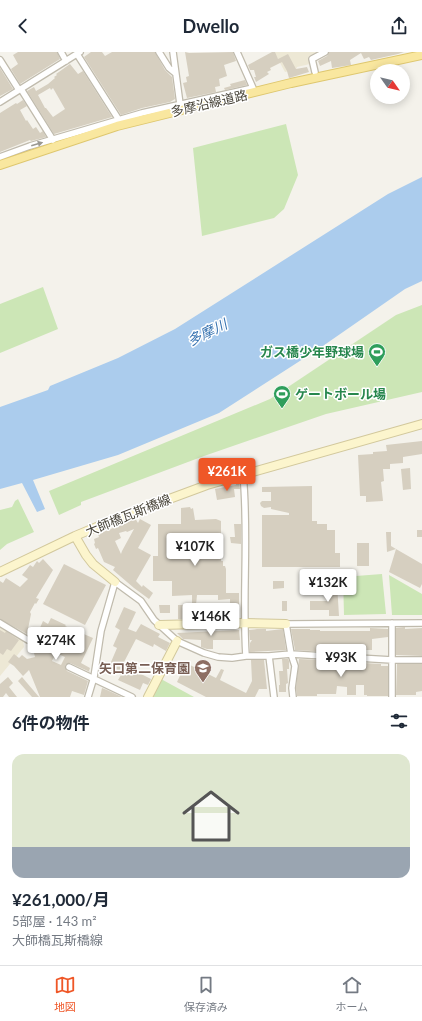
<!DOCTYPE html>
<html lang="ja">
<meta charset="utf-8">
<style>
body{margin:0;font-family:Lato,"Noto Sans JP",sans-serif;background:#f2f2f3;color:#1f2937;height:100vh;display:flex;flex-direction:column;font-size:15px;white-space:nowrap}
*{box-sizing:border-box;margin:0}
p{font-size:13px;color:#747a83}
.icon{flex:none;width:22px;height:22px;fill:none;stroke:currentColor;stroke-width:2;stroke-linecap:round;stroke-linejoin:round}
.map{position:relative;height:645px;overflow:hidden}
.side{display:flex;flex-direction:column;background:#fff;flex:1}
.side>*{flex:none}
.needle{width:26px;rotate:124deg}
.buttons{position:absolute;left:370px;top:12px;display:grid;gap:8px}
.buttons a{display:grid;place-items:center;width:40px;height:40px;border-radius:50%;background:#fff;box-shadow:0 2px 10px #0003;font-size:20px}
.price{position:absolute;translate:-50% -34px;padding:0 9px;border-radius:4px;background:#fff;color:#222;font-size:13px;line-height:26px;filter:drop-shadow(0 1px 2px #0008)}
.price::after{content:'';position:absolute;left:50%;top:24px;width:12px;height:9px;margin-left:-6px;background:inherit;clip-path:polygon(0 0,100% 0,50% 100%)}
.price.selected{background:#ef5727;color:#fff}
ul{padding:0;list-style:none}
li{display:grid;align-content:center;gap:8px;height:212px;padding:0 12px}
li+li{border-top:1px solid #e0e1e3}
li span{display:grid;place-items:center;height:124px;border-radius:12px;color:#555}
li>.icon{margin-inline-start:auto}
span .icon{width:72px;height:72px;fill:#fffc;stroke-width:1}
li b{font-size:17px}
h2{display:flex;justify-content:space-between;align-items:center;height:48px;padding:0 12px;font-size:17px}
header{display:flex;justify-content:space-between;align-items:center;height:52px;padding:0 12px;background:#fff;font-size:18px;font-weight:700}
.dock{display:flex;justify-content:space-around;align-items:center;height:56px;border-top:1px solid #e0e1e3;background:#fff;font-size:11px;color:#747a83}
.dock a{display:grid;justify-items:center;gap:2px}
.dock .selected{color:#ef5727}
.map>svg:first-child{display:block}
</style>
<header><svg class="icon" aria-label="back" viewBox="0 0 24 24"><path d="M15 5l-7 7 7 7"/></svg>Dwello<svg class="icon" aria-label="share" viewBox="0 0 24 24"><path d="M12 15V3M7 8l5-5 5 5M5 13v7h14v-7"/></svg></header>
<div class="map">
<svg width="422" height="645" viewBox="0 0 422 645">
<rect width="100%" height="100%" fill="#f4f2eb"/>
<path fill="#ede8d5" d="M274 0H317L308 5 310 12 297 15 296 18 285 20Z
M0 574 23 588 24 595 0 624Z"/>
<path fill="#cce6b6" d="M286 72 298 123 284 157 274 166 202 184 193 96Z
M43 235 58 277 0 301V252Z
M422 253V340L326 362 204 404 81 450V453L59 463 49 439 270 347 396 263Z
M18 447 34 480 7 492 0 498V458L12 455 15 449Z
M382 522 386 562 344 563 343 525Z
M389 523 422 542V563H392Z
M161 627 194 645H152Z"/>
<path fill="#abcced" d="M422 125V229L405 237 320 296 219 361 118 403 33 428 45 457 37 460 22 431 0 437V355L48 338 50 334 118 306 175 277 388 142Z"/>
<path fill="#d6cfc0" fill-rule="evenodd" d="M18 0H57L60 7 20 32 11 17 18 12 13 3Z
M91 0H102L105 4 112 0H155L165 18 172 25 175 47 170 50 142 56 121 63 84 5Z
M185 0 189 1 233 0 236 9 224 13 227 24 219 27 220 34 215 35 216 40 187 46 183 31 187 30 186 25 189 24Z
M272 0H275L278 7 288 2 296 17 307 15 309 20 289 26 287 19 282 10 270 16 271 18 267 20 269 22 256 30 254 25H256L254 18H250L248 13Z
M329 0H404L398 2 371 8 369 5 364 7 361 1 350 8 351 13 332 16 331 9 320 14 318 9 327 4Z
M70 12 78 22 83 19 112 65 54 82 27 39 34 35 36 39 48 32 55 26 54 25 57 23 56 22ZM50 36 51 38 53 36 65 57 53 65 46 56H45L38 43Z
M0 16 13 37 0 44Z
M245 28 247 33 225 38 224 36 231 34 230 32Z
M23 48 27 54 20 58 26 69 27 68 33 77 36 75 40 81 43 79 46 85 31 89 30 88 0 100V61L16 51 17 52Z
M422 389V402L403 405V411L390 412V417H383L384 429 381 430 383 449 366 450V444H360L358 403 373 402V400L387 399 386 393Z
M410 416 411 437 403 438 401 417Z
M236 431H239L240 437H234L235 445 217 448 215 437 236 433Z
M312 434V469H317V472H327V478H335V501H340V515H262V463H289V461L271 457V455L264 456 261 454 260 451 262 449H271V440H262V435Z
M190 455 191 457 193 456 195 468 216 467 221 469V509H223V514H225L226 517V541H239V559H237L238 565H187V567H178V553H192V543L172 544V529H153V504H158V472H181V456ZM197 543H218V548L230 547V559H215V553H196Z
M135 466 138 471 140 467 151 473 138 496 151 503 136 529 142 535 143 533 153 541 149 547 134 536 113 518 115 515 104 510 98 496 96 497 94 492 95 491 94 487 99 485 98 482 126 471ZM134 477 122 499 121 502 115 489 121 486 119 481 126 479 127 480Z
M234 472H241V492L231 491 230 485H235Z
M417 478H422V485H417Z
M386 480H391V494L396 497 387 500Z
M357 491H369V514H357Z
M396 497 422 512V532L420 536 389 520Z
M43 507 53 518 36 546 39 547 36 552 35 551 30 560 31 562 27 582 0 567V529L3 531 6 526 20 535 28 527 22 523 27 517 30 513 33 515 37 509 39 511Z
M64 512 106 533 85 573 43 552Z
M273 529H284V536L273 537Z
M330 532H337L339 564H329V558H310V549H329V544H330Z
M282 549H287V559H282Z
M159 553H170V561H160Z
M124 555 136 560 128 577 136 580 141 572 160 582 158 585 170 591 166 599 154 592 153 595 136 587 124 610 128 612 127 615 151 627 148 633 143 631 140 638 118 628 121 623 108 617 117 596 113 594 120 578 115 575Z
M51 566 66 573 65 574 93 586 81 611 90 616 89 619 90 620 70 611 66 612 65 615 67 619 88 629 84 643 72 639 70 645H40L29 618 23 624 14 614 8 610 14 602 19 606 22 603 27 607 35 605 34 601 40 588 36 585 43 569 48 572ZM56 601 65 605 61 613 52 609Z
M405 575V577L422 576V604L396 603V576Z
M370 576 388 577V585L372 587V598H362V602L295 598 291 577H310V578H320V579H370Z
M257 577H266V579L283 577 286 598 250 600V591L252 588H250L249 578Z
M0 578 5 581 6 579 19 588 11 599 7 597 3 603 0 601Z
M239 578 240 588H213V597H207L201 595V588L183 587 177 581Z
M282 607H288L289 609V617H287L288 631 286 632V640H279V633H280L279 619H283Z
M299 607 343 609 344 611H354V614H363V611L381 612V614H388V644H367V643H364V633H356V643H347V635L337 634 336 642H317V644H297L296 636Z
M251 608H264L267 637H259L255 645H206L177 630 186 611 216 626 221 617 224 618 220 628 246 641 252 629Z
M397 612H422V639L416 640V643H396Z
M8 625 13 631 9 635 17 645H9L6 641 3 645H0V632Z
M22 625 39 645H32L18 629Z
M102 636 107 638 122 645H100Z"/>
<g fill="none" stroke-linecap="round" stroke-linejoin="round">
<defs>
<path id="street" d="M61 0 66 9
M159 0 169 16 175 21
M173 0 180 52
M77 2 119 68
M0 8 19 38
M315 20 312 7 325 0
M21 37 53 88
M0 50 80 0
M0 105 30 94 142 61 253 36 237 0
M243 422C249 482 242 544 246 604
M0 571 28 588
M269 604 274 645
M69 615 132 645
M88 645 94 625 101 579 115 530 141 549 154 568 177 589 204 601 218 605 232 606 246 604H269L291 602 392 608H422
M293 645 292 636 295 614 291 602 286 572 422 571
M392 645V571"/>
<path id="secondary" d="M75 484 86 503 93 512 115 530
M0 520 75 484 118 466 207 433 422 372
M159 573 244 571 286 572
M148 645 177 589"/>
<path id="primary" d="M0 113 117 74 291 31 422 3"/>
</defs>
<use href="#street" stroke="#c0bbad" stroke-width="8"/>
<use href="#secondary" stroke="#d2c89c" stroke-width="10"/>
<use href="#primary" stroke="#dec76f" stroke-width="10"/>
<use href="#street" stroke="#fff" stroke-width="5.5"/>
<use href="#secondary" stroke="#fcf5cd" stroke-width="8"/>
<use href="#primary" stroke="#f9e79f" stroke-width="8"/>
</g>
<defs><path id="oneway-solid" d="M-6-.8H1V-3.2L6.5 0L1 3.2V.8H-6Z"/></defs>
<use fill="#9a9892" href="#oneway-solid" transform="translate(37 92) rotate(-16)"/>
<defs>
<symbol id="stadium-pin" viewBox="-11 -11 22 30"><path d="M0 17L-7.5 6A9.5 9.5 0 1 1 7.5 6Z" fill="#2e9e5b" stroke="#fff"/><path d="M0-5a6.5 5 0 1 0 0 10a6.5 5 0 1 0 0-10ZM-3.5-1.8h7v3.6h-7Z" fill="#fff"/></symbol>
<symbol id="school-pin" viewBox="-11 -11 22 30"><path d="M0 17L-7.5 6A9.5 9.5 0 1 1 7.5 6Z" fill="#8d6e63" stroke="#fff"/><path d="M0-5L7-2L0 1L-7-2ZM-4 1L0 2.5L4 1V4Q0 6-4 4Z" fill="#fff"/></symbol>
</defs>
<g fill-rule="evenodd">
<use href="#stadium-pin" x="367" y="290" width="20" height="27"/>
<use href="#stadium-pin" x="272" y="332" width="20" height="27"/>
<use href="#school-pin" x="193" y="606" width="20" height="27"/>
</g>
<g text-anchor="middle" dominant-baseline="central" stroke-width="3" stroke-linejoin="round" paint-order="stroke">
<g font-size="13" fill="#484439" stroke="#fff">
<text transform="translate(209 51) rotate(-13)">多摩沿線道路</text>
<text transform="translate(128 463) rotate(-22)">大師橋瓦斯橋線</text>
</g>
<g font-size="13" font-weight="bold" fill="#27864d" stroke="#fff" text-anchor="end">
<text x="364" y="300">ガス橋少年野球場</text>
<text x="295" y="342" text-anchor="start">ゲートボール場</text>
</g>
<g font-size="13" font-weight="bold" fill="#785e54" stroke="#fff" text-anchor="end">
<text x="190" y="616">矢口第二保育園</text>
</g>
<g font-size="14" font-style="italic" fill="#3672b0" stroke="#fff">
<text transform="translate(207 280) rotate(-26)">多摩川</text>
</g>
</g>
</svg>
<div class="buttons">
<a><svg class="needle" viewBox="-14 -14 28 28"><path d="M0-13l5 13h-10z" fill="#e53935"/><path d="M0 13l5-13h-10z" fill="#747a83"/></svg></a>
</div>
<b class="price selected" style="left:227px;top:440px">¥261K</b>
<b class="price" style="left:195px;top:515px">¥107K</b>
<b class="price" style="left:328px;top:551px">¥132K</b>
<b class="price" style="left:211px;top:585px">¥146K</b>
<b class="price" style="left:56px;top:609px">¥274K</b>
<b class="price" style="left:341px;top:626px">¥93K</b>
</div>
<section class="side">
<h2>6件の物件<svg class="icon" aria-label="filters" viewBox="0 0 24 24"><path d="M4 7h16M4 17h16"/><circle cx="9" cy="7" r="2"/><circle cx="15" cy="17" r="2"/></svg></h2>
<ul>
<li><span style="background:linear-gradient(#dfe7d0 75%,#9aa5b1 0)"><svg class="icon" aria-label="home" viewBox="0 0 24 24"><path d="M3 11l9-7 9 7M6 9v11h12V9"/></svg></span><div><b>¥261,000/月</b><p>5部屋 · 143 m²</p><p>大師橋瓦斯橋線</p></div></li>
</ul>
</section>
<nav class="dock">
<a class="selected"><svg class="icon" aria-label="map" viewBox="0 0 24 24"><path d="M3 6l6-2 6 2 6-2v14l-6 2-6-2-6 2zM9 4v14M15 6v14"/></svg>地図</a>
<a><svg class="icon" aria-label="saved" viewBox="0 0 24 24"><path d="M7 4h10v16l-5-4-5 4z"/></svg>保存済み</a>
<a><svg class="icon" aria-label="home" viewBox="0 0 24 24"><path d="M3 11l9-7 9 7M6 9v11h12V9"/></svg>ホーム</a>
</nav>
